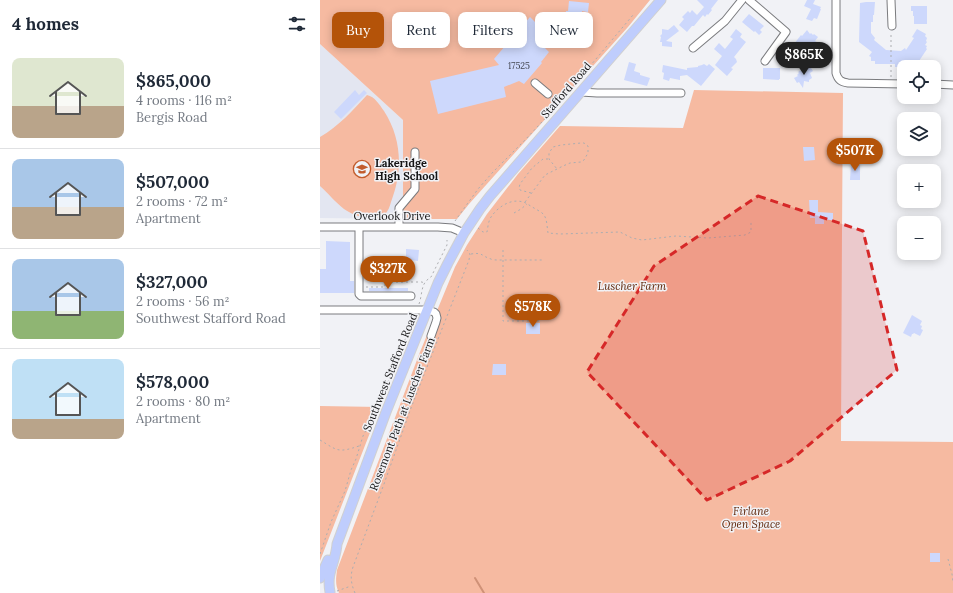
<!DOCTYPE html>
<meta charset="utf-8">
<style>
body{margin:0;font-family:Lora,serif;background:#f6f6f7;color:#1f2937;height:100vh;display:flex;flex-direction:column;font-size:15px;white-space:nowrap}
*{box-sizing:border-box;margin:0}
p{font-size:13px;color:#747a83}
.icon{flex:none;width:22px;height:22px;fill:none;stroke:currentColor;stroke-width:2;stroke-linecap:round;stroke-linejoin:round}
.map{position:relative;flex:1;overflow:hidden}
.panel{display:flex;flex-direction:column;background:#fff;width:320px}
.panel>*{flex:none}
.guide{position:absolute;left:12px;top:12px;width:380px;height:36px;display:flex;gap:8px}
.controls{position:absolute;left:577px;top:60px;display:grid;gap:8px}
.controls a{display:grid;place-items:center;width:44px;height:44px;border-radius:8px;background:#fff;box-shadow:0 2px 10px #0003;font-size:20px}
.price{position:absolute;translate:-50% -34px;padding:0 9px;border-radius:14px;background:#b45309;color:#fff;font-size:13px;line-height:26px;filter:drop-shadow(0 1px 2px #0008)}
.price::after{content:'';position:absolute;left:50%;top:24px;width:12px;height:9px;margin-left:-6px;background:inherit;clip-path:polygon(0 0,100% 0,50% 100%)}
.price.active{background:#222;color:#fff}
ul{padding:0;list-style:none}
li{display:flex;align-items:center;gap:12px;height:100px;padding:0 12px}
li+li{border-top:1px solid #e0e1e3}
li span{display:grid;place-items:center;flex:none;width:112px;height:80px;border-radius:8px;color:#555}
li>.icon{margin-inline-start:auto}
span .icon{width:48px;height:48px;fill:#fffc;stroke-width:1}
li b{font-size:17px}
h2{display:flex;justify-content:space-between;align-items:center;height:48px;padding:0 12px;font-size:17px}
.tag{padding:0 14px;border-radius:8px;background:#fff;box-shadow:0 2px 10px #0003;font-size:14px;line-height:36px}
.tag.active{background:#b45309;color:#fff}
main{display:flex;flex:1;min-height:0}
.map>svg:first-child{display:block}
</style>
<main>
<section class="panel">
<h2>4 homes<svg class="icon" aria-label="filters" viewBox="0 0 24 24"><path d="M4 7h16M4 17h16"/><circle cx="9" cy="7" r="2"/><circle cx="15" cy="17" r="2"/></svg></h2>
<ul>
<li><span style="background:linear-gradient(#dfe7d0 60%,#b9a48a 0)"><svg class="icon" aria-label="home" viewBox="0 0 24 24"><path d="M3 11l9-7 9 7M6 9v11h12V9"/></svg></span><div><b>$865,000</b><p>4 rooms · 116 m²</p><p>Bergis Road</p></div></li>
<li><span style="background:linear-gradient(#a9c7e8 60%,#b9a48a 0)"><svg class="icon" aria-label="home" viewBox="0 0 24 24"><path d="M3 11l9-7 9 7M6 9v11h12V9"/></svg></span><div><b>$507,000</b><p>2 rooms · 72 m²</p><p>Apartment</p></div></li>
<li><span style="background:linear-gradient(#a9c7e8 65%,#8fb573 0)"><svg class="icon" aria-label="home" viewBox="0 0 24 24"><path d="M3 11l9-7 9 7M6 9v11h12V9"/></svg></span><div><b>$327,000</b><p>2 rooms · 56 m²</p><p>Southwest Stafford Road</p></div></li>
<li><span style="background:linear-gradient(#bfe0f5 75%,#b9a48a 0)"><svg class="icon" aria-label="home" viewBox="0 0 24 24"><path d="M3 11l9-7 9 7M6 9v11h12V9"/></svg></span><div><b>$578,000</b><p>2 rooms · 80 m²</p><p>Apartment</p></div></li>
</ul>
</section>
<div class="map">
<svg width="633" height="593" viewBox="0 0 633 593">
<rect width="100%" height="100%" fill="#f1f2f6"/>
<path fill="#e3e6f1" d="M0 44 83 120V219L0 218Z"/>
<path fill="#f6baa1" d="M0 0H330L308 27 149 204 137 219H83V120L0 44Z
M374 90 523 93 522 231 521 441 633 442V593H19C15 584 16 579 17 570L100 352 135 267 147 245 167 214 198 174 240 126 363 128Z
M47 95C55 97 59 104 64 111 82 139 83 171 71 202 70 206 68 212 64 215 54 223 34 216 24 209 16 203 8 193 0 186V137C19 126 32 111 47 95Z
M0 406 60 407 0 561Z"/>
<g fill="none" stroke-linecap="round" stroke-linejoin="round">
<path stroke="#cf9177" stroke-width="2" d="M155 578 164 593"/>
</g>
<path fill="#cdd8fc" d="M377 0H398L391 9 392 10 388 15 387 14 385 17 383 15 374 26H372L367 32 359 25 364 19 362 17 368 11 370 13 372 10 377 15 384 7Z
M487 0H495L493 4 501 7 500 9H501L497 19 494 18 492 21 486 19 491 9 484 6Z
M249 1 269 3 268 12 262 11 261 20 256 19V22L247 19V18L245 17 246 11H248Z
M546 2H555L554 15H553V22H551V33L555 38 554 40 566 50 581 51 585 48 586 50 594 38 592 37 597 29 606 34 605 36 607 38 606 41 607 42 605 45 607 46 606 48 607 49 599 61 600 62 595 66 592 62 587 65H582V67H575V64H555V61H551V57L549 56 552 52 539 42 540 3Z
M591 6H607V24H594V16H593V11H591Z
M429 14 444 26 440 30 442 32 439 35 435 31 434 32 422 22Z
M210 17 218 25 224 18 237 30 223 46 229 52 221 62 222 63 204 84 199 81 184 87 186 97 118 114 110 81 179 65 174 59Z
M354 25 359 31 346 41 352 42V47L342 46V42H340L341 37 340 36 342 34V29L348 30Z
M416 29 422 34 420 37 426 42 414 57 416 59 417 62 411 68 413 69 407 76 395 65 402 56 394 49 399 43 405 49 413 39 410 37Z
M487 30 490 34 491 33 493 35 494 34 498 37 495 41 497 42 493 46 492 45 485 53 474 44 481 35 482 36Z
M309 62 316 64 314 71 320 73V75L330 78 327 86 304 80Z
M384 64 387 66 389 64 395 69 381 86 367 75 360 76V80L350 78 349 81 343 79 344 73 342 72 343 65 367 70V68L378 67V66L382 65Z
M489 65 493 71 490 73 492 78 489 80V82L484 81 483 88 479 82 477 83 474 78 478 76 477 75 479 73 478 72Z
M443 68H460V79H459V80L443 79Z
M35 90 39 95 44 90 47 93 21 119 14 112Z
M483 147H494L495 160 484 161Z
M531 164 540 165V180H530Z
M489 200H498V212L513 213V220H504V224H495V218H490Z
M6 241 30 242V281H34V293H0V269H6Z
M86 249 99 250 98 261 90 260V259H86Z
M49 288H88V291H49Z
M592 315 602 321 600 325 602 326 601 329 603 330 600 336 594 333 593 334H592L591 337 583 333Z
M206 323H220V334H206Z
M173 364H186V375H172Z
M610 553H620V562H610Z"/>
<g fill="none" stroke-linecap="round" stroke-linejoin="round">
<defs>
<path id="minor" d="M429 0 466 32 445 61
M516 0V73C518 80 521 82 528 83L584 84
M571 0 572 26
M373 48 405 21 422 0
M215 83 228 94
M614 84 633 85
M261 92 277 93H361
M0 227H118L132 228 144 233
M39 227V294L41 296H91
M79 227V208L95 189V152
M0 310H107L114 312 116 314 117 318 116 322 111 336"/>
<path id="major" d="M0 578 8 560
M10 592C6 572 16 562 17 544L66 412 118 283 128 263 144 233 160 209 170 196 341 0"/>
</defs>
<use href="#minor" stroke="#7a7b7e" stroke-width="9"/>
<use href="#major" stroke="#d0d0d0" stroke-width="11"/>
<path stroke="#acadb0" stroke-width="1" stroke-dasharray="2 3" stroke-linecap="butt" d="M571 77V32
M211 193 200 190 199 188 200 184 212 168 223 159H228
M205 202 225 175 243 166 250 163 261 162 264 160 268 153V146L264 143H261L241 145 233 147 229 153V159L237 169
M194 213 201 209 207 204
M135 221 158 189 173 172 205 140 233 110 313 15
M158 228 163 232H167C168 227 168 222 171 217 177 208 190 198 203 202 207 203 210 206 214 208 217 210 222 212 224 215 227 219 227 227 228 233L240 234 300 232 312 238 322 240 356 236 388 238 425 235 431 232V220
M183 250V321H222
M151 254C163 252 161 256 171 259 172 260 177 260 178 260H222
M46 287H65V282H102L104 283
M99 304C102 296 101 287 106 281 108 279 110 278 111 277L127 245V240
M0 440C18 451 18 453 39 446
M0 554 11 522 25 491 31 470 36 459 43 436 52 419 65 390 78 355 92 324 93 318
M628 559 632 574 633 582
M17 591 31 586
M35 593C31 584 30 576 33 567L64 484 91 408 149 260 150 254 147 250"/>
<use href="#minor" stroke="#fff" stroke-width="7"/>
<use href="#major" stroke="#bfcdfd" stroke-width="9"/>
</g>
<path fill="#d62828" fill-opacity="0.2" stroke="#d62828" stroke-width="3" stroke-dasharray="8 5" stroke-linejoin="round" d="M438 196 543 231 577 370 470 461 387 500 267 372 334 266Z"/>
<defs>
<symbol id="school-ring" viewBox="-11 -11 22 22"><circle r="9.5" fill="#f1f2f6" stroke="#c25c2d" stroke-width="1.5"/><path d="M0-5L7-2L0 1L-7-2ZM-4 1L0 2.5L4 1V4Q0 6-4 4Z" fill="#c25c2d"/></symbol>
</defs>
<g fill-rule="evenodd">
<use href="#school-ring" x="32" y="159" width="20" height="20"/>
</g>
<g text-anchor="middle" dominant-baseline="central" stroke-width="3" stroke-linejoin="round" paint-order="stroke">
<g font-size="9" fill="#434650">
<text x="199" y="65">17525</text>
</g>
<g font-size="11" fill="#151516" stroke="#f1f2f6">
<text transform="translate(246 90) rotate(-49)">Stafford Road</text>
<text x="72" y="216">Overlook Drive</text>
<text transform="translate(70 372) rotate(-68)">Southwest Stafford Road</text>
<text transform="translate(82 414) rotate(-69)">Rosemont Path at Luscher Farm</text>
</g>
<g font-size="11" font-weight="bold" fill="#151516" stroke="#f1f2f6" text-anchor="start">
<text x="55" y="163">Lakeridge<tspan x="55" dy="13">High School</tspan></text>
</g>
<g font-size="11" font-style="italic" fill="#60270b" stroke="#f1f2f6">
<text x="312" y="286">Luscher Farm</text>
<text x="431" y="511">Firlane<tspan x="431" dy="13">Open Space</tspan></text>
</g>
</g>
</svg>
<div class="controls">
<a><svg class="icon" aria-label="locate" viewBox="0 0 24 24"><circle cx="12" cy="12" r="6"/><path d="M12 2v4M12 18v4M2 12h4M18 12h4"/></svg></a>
<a><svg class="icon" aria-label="layers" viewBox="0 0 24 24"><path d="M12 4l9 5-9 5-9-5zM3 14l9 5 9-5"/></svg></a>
<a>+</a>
<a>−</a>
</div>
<b class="price active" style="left:484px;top:76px">$865K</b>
<b class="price" style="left:535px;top:172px">$507K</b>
<b class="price" style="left:68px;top:290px">$327K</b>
<b class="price" style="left:213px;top:328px">$578K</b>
<div class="guide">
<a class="tag active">Buy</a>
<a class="tag">Rent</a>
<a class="tag">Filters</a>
<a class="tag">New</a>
</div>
</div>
</main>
